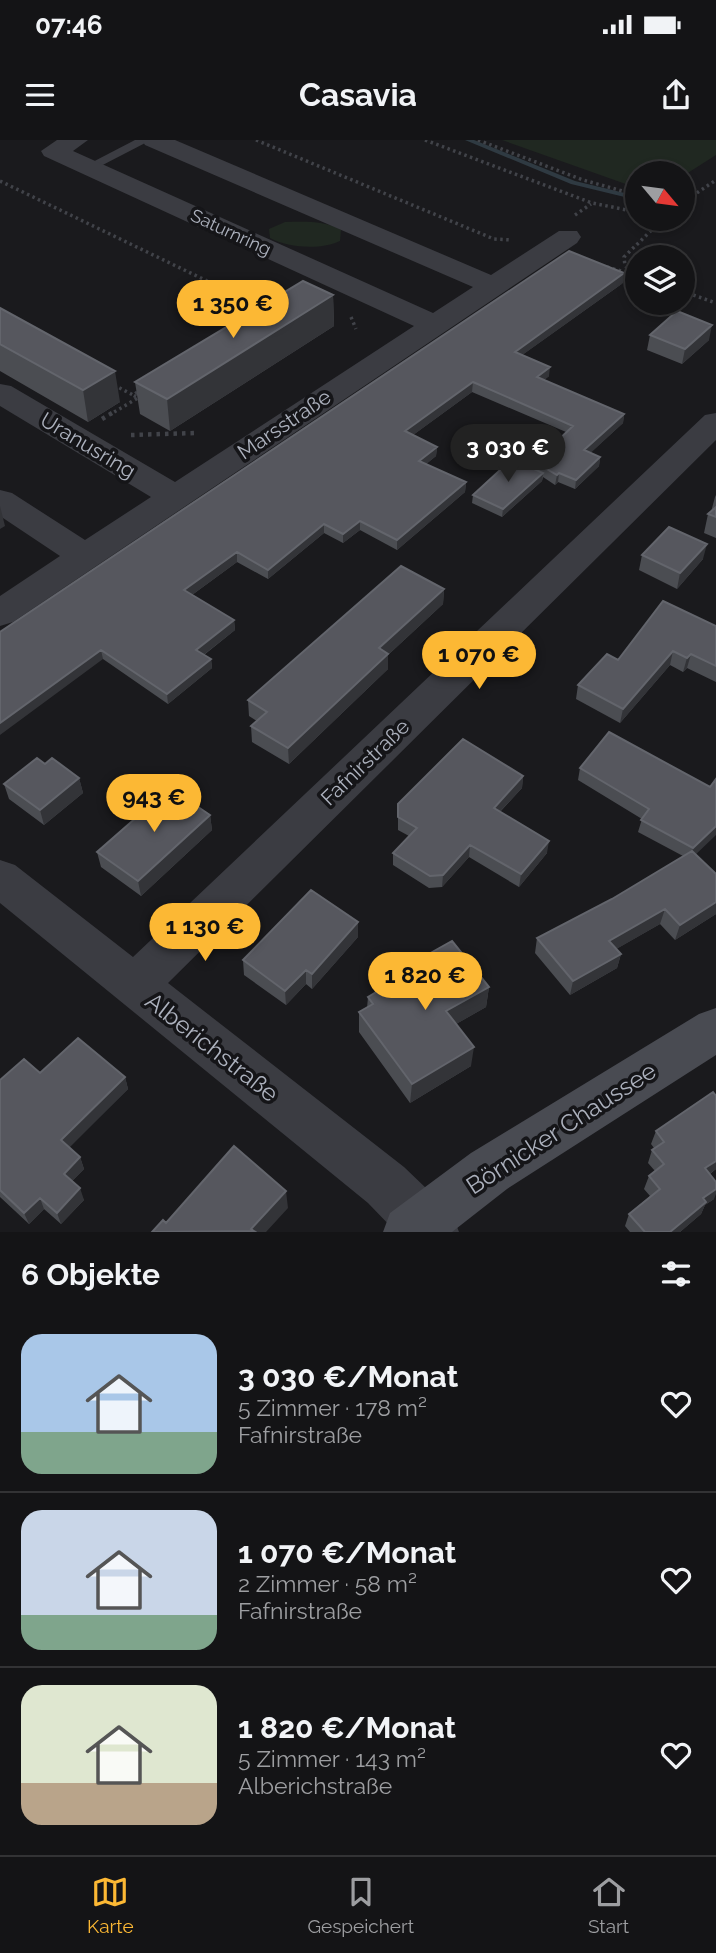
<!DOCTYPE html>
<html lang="de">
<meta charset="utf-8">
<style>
body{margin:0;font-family:Raleway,sans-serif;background:#1d1d1f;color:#f1f3f6;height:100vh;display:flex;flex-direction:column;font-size:26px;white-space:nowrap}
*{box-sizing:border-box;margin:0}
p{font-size:23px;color:#9d9ea1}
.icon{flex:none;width:38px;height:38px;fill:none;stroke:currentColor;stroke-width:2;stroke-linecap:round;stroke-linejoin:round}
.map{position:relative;height:1092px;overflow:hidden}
.drawer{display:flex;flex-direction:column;background:#141416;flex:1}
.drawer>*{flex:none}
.needle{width:46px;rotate:119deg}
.buttons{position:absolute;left:625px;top:21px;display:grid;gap:14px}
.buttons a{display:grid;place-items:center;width:70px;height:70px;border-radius:50%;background:#141416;box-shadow:0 4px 10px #0003,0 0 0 2px #333335;font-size:35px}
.price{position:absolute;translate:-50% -60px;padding:0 16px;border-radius:24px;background:#fcb834;color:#111;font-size:23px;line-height:46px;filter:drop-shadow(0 2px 4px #0008)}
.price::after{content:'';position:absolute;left:50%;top:42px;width:21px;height:16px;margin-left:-10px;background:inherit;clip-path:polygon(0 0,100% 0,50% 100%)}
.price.current{background:#222;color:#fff}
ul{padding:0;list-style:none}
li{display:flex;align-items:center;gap:21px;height:175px;padding:0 21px}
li+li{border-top:2px solid #333335}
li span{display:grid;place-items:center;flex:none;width:196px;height:140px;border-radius:21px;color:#555}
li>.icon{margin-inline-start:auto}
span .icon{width:84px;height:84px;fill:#fffc;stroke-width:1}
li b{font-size:30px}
h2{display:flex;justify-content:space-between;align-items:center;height:84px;padding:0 21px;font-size:30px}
.status{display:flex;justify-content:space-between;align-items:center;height:49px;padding:0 35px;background:#141416;direction:ltr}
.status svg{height:19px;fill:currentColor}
header{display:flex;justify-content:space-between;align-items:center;height:91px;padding:0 21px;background:#141416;font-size:32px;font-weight:700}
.dock{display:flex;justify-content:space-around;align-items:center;height:98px;border-top:2px solid #333335;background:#141416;font-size:19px;color:#9d9ea1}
.dock a{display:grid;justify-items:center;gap:4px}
.dock .current{color:#fcb834}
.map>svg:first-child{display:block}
</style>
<div class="status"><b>07:46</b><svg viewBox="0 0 49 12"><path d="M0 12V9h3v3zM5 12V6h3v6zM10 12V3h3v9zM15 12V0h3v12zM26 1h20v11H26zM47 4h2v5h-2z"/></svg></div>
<header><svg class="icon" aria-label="menu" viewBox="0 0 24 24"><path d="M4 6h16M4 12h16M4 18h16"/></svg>Casavia<svg class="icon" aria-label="share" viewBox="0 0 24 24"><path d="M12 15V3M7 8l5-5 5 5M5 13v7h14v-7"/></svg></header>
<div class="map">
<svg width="716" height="1092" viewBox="0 0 716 1092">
<rect width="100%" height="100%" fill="#1a1a1d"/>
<path fill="#202821" d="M502 0H716V15L683 36 682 33H637V48Z
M285 82C305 82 323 80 341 90L340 101C322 110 288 108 270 98L269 89Z"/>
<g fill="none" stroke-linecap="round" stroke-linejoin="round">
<path fill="#2f3a42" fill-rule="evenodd" d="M465 0H474L575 41 637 56V60L571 44Z"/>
<path stroke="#414349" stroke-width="3.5" stroke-dasharray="2.5 3.5" stroke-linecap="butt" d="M256 0 494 99 512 100
M425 0 592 63 637 72
M478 0 583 40 637 55
M0 41 263 168
M682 63 716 40
M575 75 591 64
M607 127 635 135
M632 132 625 126 624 117 663 79
M682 151 716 163
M351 177 356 189
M114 245 133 255
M109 275 138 258 133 255 139 251"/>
<path stroke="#414349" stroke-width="4.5" stroke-dasharray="3.5 5" stroke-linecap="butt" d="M102 279 112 273
M131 295 195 293"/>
<path fill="#3b3c42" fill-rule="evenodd" d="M135 0H151L93 30 83 27Z"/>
<path fill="#3b3c42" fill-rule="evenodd" d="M57 0H88L73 11 433 173 473 147 145 5 142 0H175L491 135 559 91H577L581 97 577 103 13 482 0 486V456L60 416 0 376V350L12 353 85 400 151 357 0 266V244L11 246 175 342 414 186 44 16 41 11Z
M716 273V300L168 843 404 1027 452 1073 459 1092H396L368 1063 0 763V720L15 725 133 817 705 275Z"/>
<path fill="#494b52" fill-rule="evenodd" d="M716 868V915L507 1049 452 1092H383L390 1073 471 1013 699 874Z"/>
</g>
<path fill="#4b4d52" d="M623 143 522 215 549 236 544 240 624 274 623 283 590 313 600 317 599 326 575 349 558 342 555 345 543 337 542 341 502 377 472 363 473 355 534 329 535 322 566 292 472 252 413 295 437 307 436 316 426 324 466 342 465 352 397 410 360 390 343 403 324 393 268 439 237 422 192 455 234 480 235 490 204 515 211 519 212 528 168 564 103 519 0 492Z
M333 155 334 186 170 291 140 274 135 242Z
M0 168 120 262 88 282 0 231Z
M650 195 709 200 682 224 647 210Z
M716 355V398L704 393 708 374 711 372 715 357Z
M642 415 703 419 677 449 639 430Z
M444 449 443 464 388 515V529L289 624 252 602 251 586 257 581 249 576 248 560Z
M716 486V542L687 528 683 532 670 525 620 583 576 559 578 545 618 520Z
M45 624 79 638 83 653 44 685 9 659 4 644Z
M580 628 710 647 696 714 716 734V774L675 800 660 784 616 809 621 814 617 828 570 855 535 813 537 798 612 759 683 716 638 692 642 679 578 640Z
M523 636 522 648 500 672 547 713 519 747 469 717 442 747 429 748 393 725V713L409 696 398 690V664Z
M210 675 212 690 141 756 101 727 97 712Z
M358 797 312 849 306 844 286 865 244 835 243 820Z
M402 829 489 847 486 867 456 884 471 926 410 963 359 892V872L367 868 368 857 396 840 402 835Z
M125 937 128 949 69 1007 80 1017 84 1029 72 1041 84 1060 61 1084 44 1069 29 1084 0 1057V940Z
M716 956V1029L710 1034 714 1059 705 1065 701 1074 680 1092H630L625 1086 629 1074 650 1056 644 1049 649 1036 655 1031 648 1023 652 1010 654 1008 651 1004 656 991Z"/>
<path fill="#333438" d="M624 133 623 143 514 221 515 212Z
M333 155 334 186 170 291 167 259Z
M712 185 709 200 682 224 685 209Z
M550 227 549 236 536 247 537 237Z
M115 231 120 262 88 282 83 250Z
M473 242 472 252 405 301V291Z
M624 274 623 283 583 320 584 310Z
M437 307 436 316 418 331 419 321Z
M600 317 599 326 575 349 576 340Z
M543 333 542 341 502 377 503 369Z
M559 333 558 342 555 345 557 335Z
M466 342 465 352 397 410V400Z
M0 366 5 386 0 389Z
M360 381V390L343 403V394Z
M324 384V393L268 439V430Z
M707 404 703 419 677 449 680 433Z
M237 412V422L185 460 184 450Z
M444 449 443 464 388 515V529L289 624 288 608 379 508Z
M234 480 235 490 197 520 196 510Z
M101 510 103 519 0 595V583Z
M673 511 670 525 620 583 623 569Z
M691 514 687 528 683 532 687 518Z
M211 519 212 528 168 564 167 554Z
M523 636 522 648 492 680 494 668Z
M79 638 83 653 44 685 40 670Z
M210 675 212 690 141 756 138 741Z
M716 686V695L690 720 693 708Z
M549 701 547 713 519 747 521 734Z
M470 705 469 717 442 747 443 735Z
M716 762V774L675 800 680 785Z
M665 769 660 784 606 815 609 801Z
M358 782V797L312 849V834Z
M621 814 617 828 570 855 573 841Z
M306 830V844L286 865 285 851Z
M489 847 486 867 444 891 446 871Z
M474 907 471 926 410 963 412 944Z
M125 937 128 949 65 1012 61 1000Z
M80 1017 84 1029 68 1045 64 1034Z
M716 1021V1029L699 1041 705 1028Z
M80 1048 84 1060 61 1084 57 1073Z
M716 1049V1054L714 1059 705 1065 701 1074 680 1092H670L703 1058Z
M286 1051 288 1068 266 1092H252L251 1089Z
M40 1058 44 1069 29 1084 24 1073Z"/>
<path fill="#56575e" stroke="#63656c" stroke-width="2" d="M569 111 624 133 515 212 550 227 537 237 624 274 584 310 600 317 576 340 559 333 557 335 535 322 573 286 473 242 405 291 437 307 419 321 466 342 397 400 360 381 343 394 324 384 268 430 237 412 184 450 234 480 196 510 211 519 167 554 101 510 0 583V492Z
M303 141 333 155 167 259 135 242Z
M0 168 115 231 83 250 0 204Z
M677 171 712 185 685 209 650 195Z
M512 319 543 333 503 369 473 355Z
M716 367V377L708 374Z
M669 387 707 404 680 433 642 415Z
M401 426 444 449 379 508 388 514 288 608 251 586 267 572 248 560Z
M663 461 716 486V526L691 514 687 518 673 511 623 569 578 545 607 514 618 520Z
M609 592 710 647 716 639V686L693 708 641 680 649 669 580 628Z
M463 599 523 636 494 668 549 701 521 734 470 705 443 735 430 736 393 713 417 688 398 677V664Z
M37 618 45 624 52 618 79 638 40 670 4 644Z
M170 648 210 675 138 741 97 712Z
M692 711 716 734V762L680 785 665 769 609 801 621 814 573 841 537 798 612 759Z
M311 750 358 782 312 834 306 830 285 851 243 820Z
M452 801 489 847 446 871 474 907 412 944 359 872 373 864 368 857 396 840 405 833 402 829Z
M78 898 125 937 61 1000 80 1017 64 1034 80 1048 57 1073 40 1058 24 1073 0 1050V940L24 919 40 933Z
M713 952 716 956V1021L705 1028 716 1042V1049L703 1058 706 1062 670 1092H645L629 1074 660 1049 649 1036 664 1024 652 1010 664 1002 656 991Z
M234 1006 286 1051 251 1089 254 1091 152 1092 163 1080 166 1083Z"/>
<g text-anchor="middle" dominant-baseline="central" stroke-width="7" stroke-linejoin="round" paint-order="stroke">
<g font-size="18" fill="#acb1bd" stroke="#151518">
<text transform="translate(231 92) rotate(25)">Saturnring</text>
</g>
<g font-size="21" fill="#acb1bd" stroke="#151518">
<text transform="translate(284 284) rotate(-34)">Marsstraße</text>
<text transform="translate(88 305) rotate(31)">Uranusring</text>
<text transform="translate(365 622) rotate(-44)">Fafnirstraße</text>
</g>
<g font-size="24" fill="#acb1bd" stroke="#151518">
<text transform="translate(212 907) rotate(38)">Alberichstraße</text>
<text transform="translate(561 988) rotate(-33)">Börnicker Chaussee</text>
</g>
</g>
</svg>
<div class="buttons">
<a><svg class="needle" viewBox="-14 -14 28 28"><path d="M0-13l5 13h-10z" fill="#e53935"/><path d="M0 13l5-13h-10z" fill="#9d9ea1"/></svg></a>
<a><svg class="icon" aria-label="layers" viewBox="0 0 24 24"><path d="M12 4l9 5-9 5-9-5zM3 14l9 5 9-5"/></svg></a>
</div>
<b class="price" style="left:233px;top:200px">1 350 €</b>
<b class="price current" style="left:508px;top:344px">3 030 €</b>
<b class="price" style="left:479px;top:551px">1 070 €</b>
<b class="price" style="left:154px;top:694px">943 €</b>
<b class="price" style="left:205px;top:823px">1 130 €</b>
<b class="price" style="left:425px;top:872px">1 820 €</b>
</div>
<section class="drawer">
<h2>6 Objekte<svg class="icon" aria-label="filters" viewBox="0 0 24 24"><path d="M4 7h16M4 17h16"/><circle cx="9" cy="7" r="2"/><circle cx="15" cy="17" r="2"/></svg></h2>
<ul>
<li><span style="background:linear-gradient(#a9c7e8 70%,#7fa58c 0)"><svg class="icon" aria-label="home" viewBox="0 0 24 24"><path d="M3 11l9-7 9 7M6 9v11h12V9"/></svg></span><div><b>3 030 €/Monat</b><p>5 Zimmer · 178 m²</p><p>Fafnirstraße</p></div><svg class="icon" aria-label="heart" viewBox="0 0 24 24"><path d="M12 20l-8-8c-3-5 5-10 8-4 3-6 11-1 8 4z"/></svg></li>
<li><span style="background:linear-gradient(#c9d6e8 75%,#7fa58c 0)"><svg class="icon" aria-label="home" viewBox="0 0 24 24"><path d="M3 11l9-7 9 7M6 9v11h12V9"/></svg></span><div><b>1 070 €/Monat</b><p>2 Zimmer · 58 m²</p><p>Fafnirstraße</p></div><svg class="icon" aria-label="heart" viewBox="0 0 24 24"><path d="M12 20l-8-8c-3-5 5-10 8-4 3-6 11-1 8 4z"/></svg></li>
<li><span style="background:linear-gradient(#dfe7d0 70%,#b9a48a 0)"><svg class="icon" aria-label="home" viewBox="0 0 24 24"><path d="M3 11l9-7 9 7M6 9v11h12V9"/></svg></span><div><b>1 820 €/Monat</b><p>5 Zimmer · 143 m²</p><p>Alberichstraße</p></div><svg class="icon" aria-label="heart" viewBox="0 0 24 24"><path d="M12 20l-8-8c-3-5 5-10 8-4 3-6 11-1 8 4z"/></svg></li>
</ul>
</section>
<nav class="dock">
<a class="current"><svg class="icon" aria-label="map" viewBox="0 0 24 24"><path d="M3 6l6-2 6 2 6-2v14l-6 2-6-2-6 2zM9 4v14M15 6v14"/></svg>Karte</a>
<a><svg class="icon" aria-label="saved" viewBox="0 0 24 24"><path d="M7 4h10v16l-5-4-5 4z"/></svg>Gespeichert</a>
<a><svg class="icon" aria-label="home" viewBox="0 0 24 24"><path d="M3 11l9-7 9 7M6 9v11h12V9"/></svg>Start</a>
</nav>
